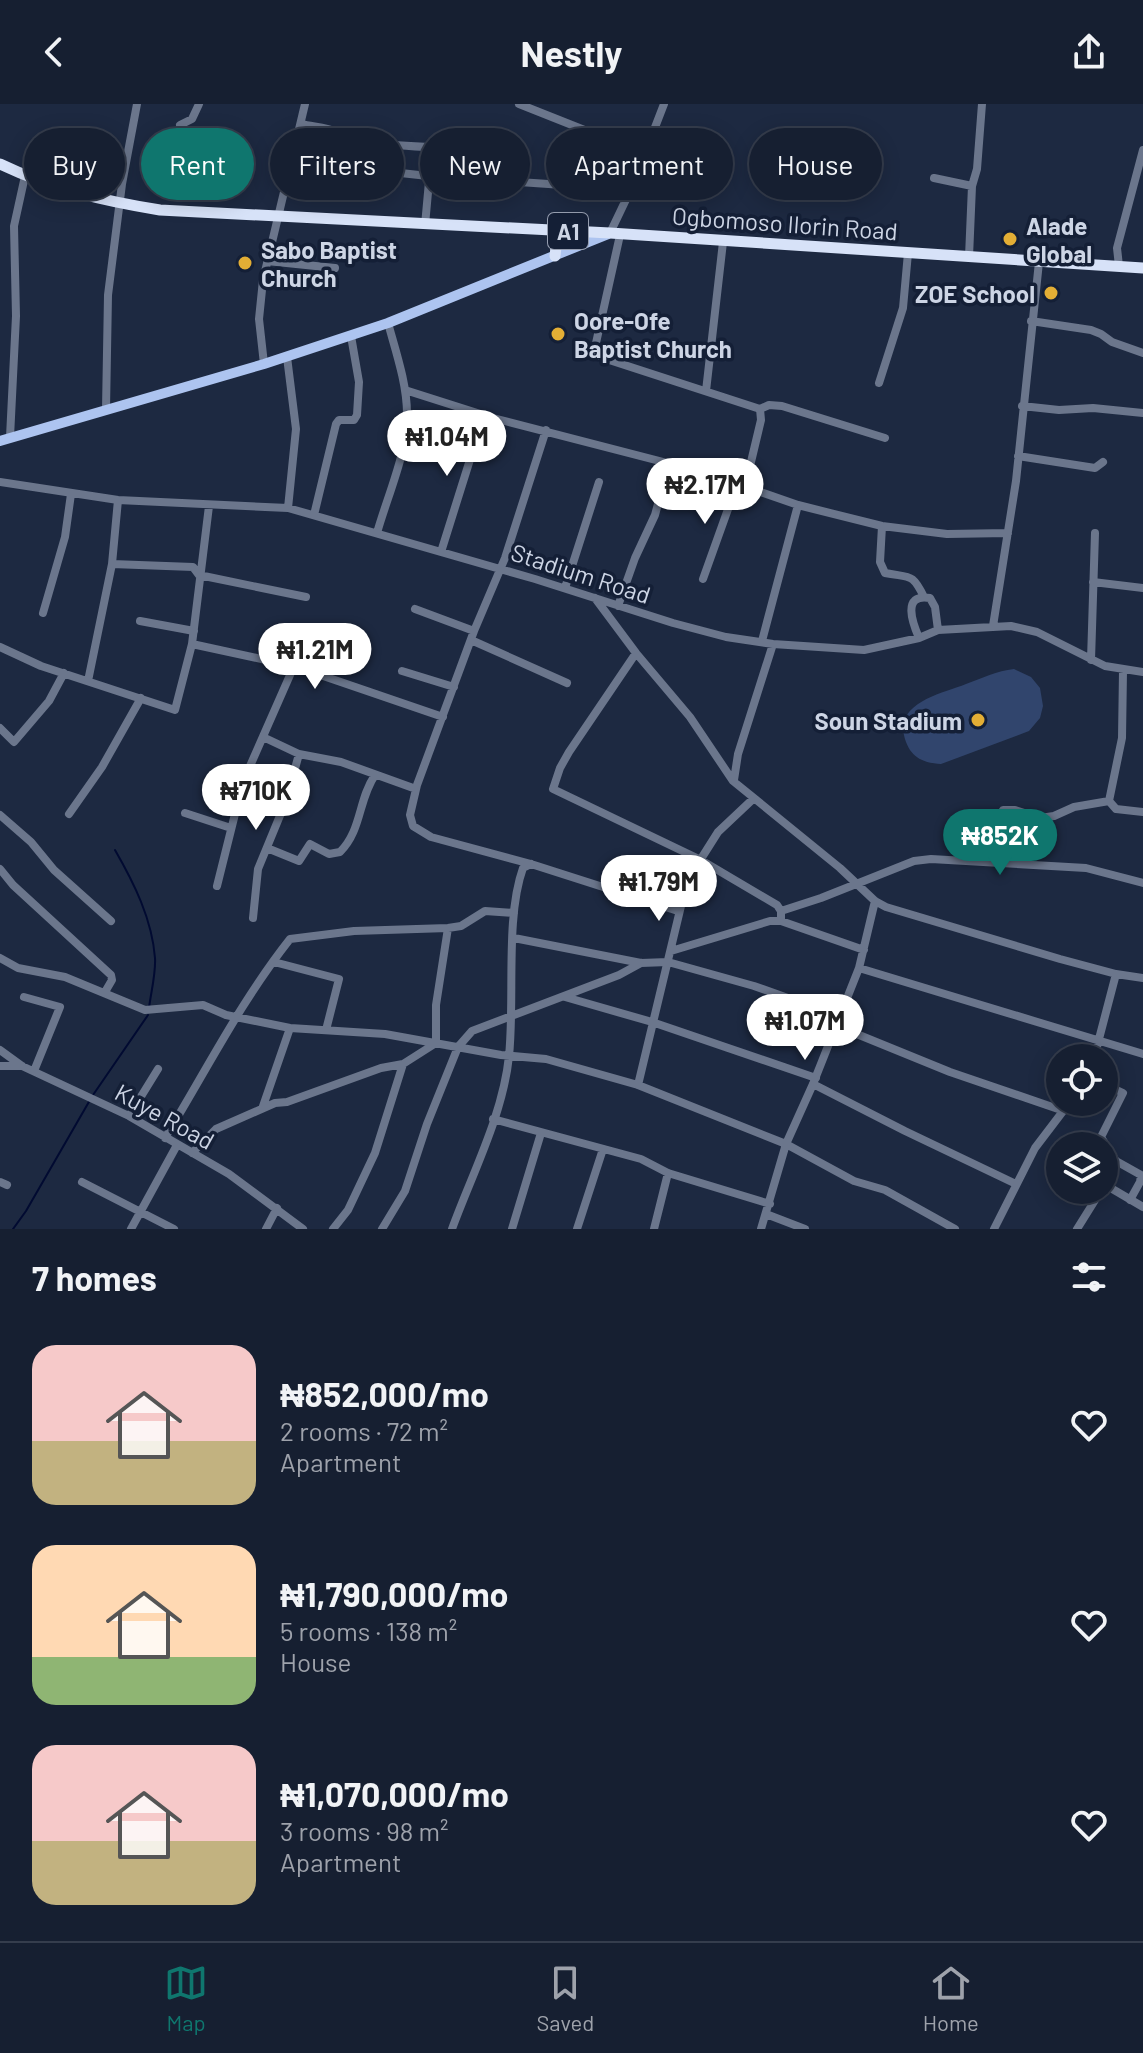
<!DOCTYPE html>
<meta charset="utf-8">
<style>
body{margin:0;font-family:Barlow,sans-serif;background:#232c3d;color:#f1f3f6;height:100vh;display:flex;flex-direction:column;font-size:30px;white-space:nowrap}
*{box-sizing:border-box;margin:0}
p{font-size:26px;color:#9ea2ab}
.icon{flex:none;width:44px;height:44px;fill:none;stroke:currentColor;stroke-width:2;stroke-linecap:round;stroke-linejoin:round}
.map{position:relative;height:1125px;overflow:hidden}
.details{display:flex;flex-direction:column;background:#161f31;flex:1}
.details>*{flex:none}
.hud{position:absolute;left:24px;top:24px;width:1096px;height:72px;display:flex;gap:16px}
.buttons{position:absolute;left:1046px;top:940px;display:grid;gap:16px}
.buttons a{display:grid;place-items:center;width:72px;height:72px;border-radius:50%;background:#161f31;box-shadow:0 4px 20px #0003,0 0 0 2px #353d4d;font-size:40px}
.price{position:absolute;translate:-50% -68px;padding:0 18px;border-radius:28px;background:#fff;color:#222;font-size:26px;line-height:52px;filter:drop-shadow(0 2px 4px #0008)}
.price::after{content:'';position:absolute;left:50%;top:48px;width:24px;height:18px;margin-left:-12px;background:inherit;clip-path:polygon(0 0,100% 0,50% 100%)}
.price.current{background:#0f766e;color:#fff}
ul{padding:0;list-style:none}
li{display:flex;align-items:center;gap:24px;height:200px;padding:0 32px}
li span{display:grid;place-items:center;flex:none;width:224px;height:160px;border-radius:24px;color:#555}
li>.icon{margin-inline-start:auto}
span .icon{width:96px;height:96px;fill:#fffc;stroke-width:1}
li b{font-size:34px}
h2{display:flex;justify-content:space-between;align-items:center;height:96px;padding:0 32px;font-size:34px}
.tag{padding:0 28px;border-radius:36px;background:#161f31;box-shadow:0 4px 20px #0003,0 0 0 2px #353d4d;font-size:28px;line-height:72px}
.tag.current{background:#0f766e;color:#fff}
header{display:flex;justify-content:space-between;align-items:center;height:104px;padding:0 32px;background:#161f31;font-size:36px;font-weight:700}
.tabs{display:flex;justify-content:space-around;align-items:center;height:112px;border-top:2px solid #353d4d;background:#161f31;font-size:22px;color:#9ea2ab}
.tabs a{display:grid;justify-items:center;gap:4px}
.tabs .current{color:#0f766e}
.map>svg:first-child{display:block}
</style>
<header><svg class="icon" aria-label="back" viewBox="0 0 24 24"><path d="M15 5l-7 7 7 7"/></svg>Nestly<svg class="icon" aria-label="share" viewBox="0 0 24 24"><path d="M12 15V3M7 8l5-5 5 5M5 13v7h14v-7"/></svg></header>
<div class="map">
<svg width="1143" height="1125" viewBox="0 0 1143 1125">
<rect width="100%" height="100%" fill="#1d2941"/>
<path fill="#31456d" d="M1014 565 1031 573 1040 584 1043 602 1040 614 1029 627 941 660C924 659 912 654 906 638 891 599 941 590 966 580 982 574 997 567 1014 565Z"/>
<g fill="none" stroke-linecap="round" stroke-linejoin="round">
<path stroke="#010a31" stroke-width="2" d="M115 746C134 779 152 815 155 854 156 869 151 888 149 904
M93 991 148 911
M13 1125 26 1107 90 996"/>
<path stroke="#6b768c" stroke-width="8" d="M519 0 645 50
M301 20C313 23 326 23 337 28 349 33 358 37 372 39 423 45 474 42 525 52
M180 21 192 15 199 0
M291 57 428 72 563 81 625 95
M934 74 972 82
M425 121 432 45
M610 129 632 83 664 0
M620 131 594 248 603 254 760 305
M969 153 972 82 977 65 982 0
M267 157 335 164
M1119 162 1117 144 1143 46
M1031 217 1091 226 1101 230 1112 238 1143 249
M287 253 296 325 288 404
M264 260 259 215 263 176 305 0
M879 279 903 204 908 149
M405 286 493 314 706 369 798 401 882 422 947 430 1008 429
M706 287 723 138
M1022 302 1059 306 1093 304 1143 309
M106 305 108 191 122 80 137 0
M760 305 769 301 782 302 885 334
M546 326 505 454 474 527 417 681 410 711 413 722 431 733 531 760 678 807
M10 333 16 212 14 122 25 72
M1018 352 1095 364 1103 358
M0 378 118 396 288 404 535 475 673 519 726 533 773 540 864 546 919 534 938 526 1011 522 1037 528 1105 562 1143 568
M745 383 761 316 760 305
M314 411 336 320 339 316H354L357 311 359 278 351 232
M882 422 880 458 885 469C910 474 912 468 924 493
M377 429C387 393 408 347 407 310 407 280 396 248 388 219
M441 448 484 311
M112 460 193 463 199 471 306 493
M703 475 737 380
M1093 478 1143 484
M565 484 599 378
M595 494 636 549 690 613 733 677 840 764 875 797 886 803 1060 855 1116 870 1143 874
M618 502 635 454 655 411 669 359
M415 505 474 527
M43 509 65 433 71 390
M140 517 194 527
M993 522 1016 377 1039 158
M919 534C913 520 901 489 930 494L935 503 938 526
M471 536 567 579
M762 537 798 401
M192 540 294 562 443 613
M0 543 41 562 175 606 192 540 209 402
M636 549 569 648 560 664 553 685 699 755 777 801 781 807V817
M1091 556 1095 429
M402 567 454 583
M88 577 112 460 118 396
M0 624 14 638 49 597 64 569
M263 633 299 650 341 658 416 685
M734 676 738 650 773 540
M1109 697 1122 634 1123 567
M1109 697 1116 705 1143 708
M185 709 231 724
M69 710 102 663 141 594
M0 711 31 738 54 766 111 817
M267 744 299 757 310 740 329 750 340 748C362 726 358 696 375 671
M993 757 994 730 1003 706H1015L1040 714 1054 712 1074 703 1109 697
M0 765 13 781 111 871 112 876 105 888
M217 782 243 678 294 562
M781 807 821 794 914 757 931 755 1086 764 1143 779
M253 814 258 765 286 697 299 650
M514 834 641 859 668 858 754 882 841 913
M671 847 770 817H781L864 846
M0 854 18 864 65 873 145 906 203 901 226 911 290 924 385 930 501 951 546 955 638 981 786 1040 854 1077 885 1086 955 1125
M274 858 339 875 326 926
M859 864 1143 950
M24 893 60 903 34 967
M565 893 652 918 816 974
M837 922 950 968 1064 1007
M0 946 22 962 129 1012 229 1070 303 1125
M1094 954 1116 870
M0 962H22
M813 980 905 1027 1016 1080
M1104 980 1123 989 1101 1033 1116 1057 1141 1071 1140 1078 1130 1096
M638 981 687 777 718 728 753 695
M262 1005 290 924
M129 1012 158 965
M493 1015 641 1055 668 1069 770 1100
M165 1034C206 967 241 897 290 835L354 827 448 824 461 822 485 807 514 809
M192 1049 216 1025 275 999 287 998 381 964 403 960 436 939V901L448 824
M0 1078 7 1081
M82 1078 174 1125
M766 1110 805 1125
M131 1125 177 1041
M266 1125 277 1104
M333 1125 348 1106 375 1049 403 960
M382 1125 405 1087 427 1020 458 943 472 927 619 871 641 859
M452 1125C472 1070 503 1011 509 952 515 895 505 814 523 764L531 760
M512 1125 541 1029
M577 1125 603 1045
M654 1125 668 1069
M761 1125 786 1040 813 980 859 864 875 797
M994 1125 1035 1044 1070 998
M1077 1125 1097 1093 1109 1083 1143 1103"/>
<path stroke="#adc4f0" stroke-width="10" d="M0 337 264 260 388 219 608 130"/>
<path stroke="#d7e2f8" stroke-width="11" d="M0 60C52 85 104 97 160 106L610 129 1143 164
M551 126 556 143 555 152"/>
</g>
<g fill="#e3ae35" stroke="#141f36" stroke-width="3">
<circle cx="1010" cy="135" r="8"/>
<circle cx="245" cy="159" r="8"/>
<circle cx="1051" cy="189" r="8"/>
<circle cx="558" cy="230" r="8"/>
<circle cx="978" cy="616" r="8"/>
</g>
<g text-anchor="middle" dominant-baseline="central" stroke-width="7" stroke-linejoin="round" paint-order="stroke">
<rect fill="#141f36" stroke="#969eb0" stroke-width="2" x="548" y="109" width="40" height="36" rx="6"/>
<g font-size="22" font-weight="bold" fill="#cdd5e5">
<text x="568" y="127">A1</text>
</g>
<g font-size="24" fill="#cdd5e5" stroke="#141f36">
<text transform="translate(785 119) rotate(4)">Ogbomoso Ilorin Road</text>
<text transform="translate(581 469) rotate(18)">Stadium Road</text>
<text transform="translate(165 1012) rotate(29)">Kuye Road</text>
</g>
<g font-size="24" font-weight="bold" fill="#cdd5e5" stroke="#141f36" text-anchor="start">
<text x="1026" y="121">Alade<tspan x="1026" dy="28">Global</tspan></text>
<text x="261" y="145">Sabo Baptist<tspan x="261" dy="28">Church</tspan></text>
<text x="1035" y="189" text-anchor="end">ZOE School</text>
<text x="574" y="216">Oore-Ofe<tspan x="574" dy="28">Baptist Church</tspan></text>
<text x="962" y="616" text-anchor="end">Soun Stadium</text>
</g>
</g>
</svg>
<div class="buttons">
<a><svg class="icon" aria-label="locate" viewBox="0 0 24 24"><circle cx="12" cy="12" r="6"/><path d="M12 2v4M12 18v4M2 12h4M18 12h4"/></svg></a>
<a><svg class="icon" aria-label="layers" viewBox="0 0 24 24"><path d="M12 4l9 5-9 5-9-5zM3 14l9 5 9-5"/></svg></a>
</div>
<b class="price" style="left:447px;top:374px">₦1.04M</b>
<b class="price" style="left:705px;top:422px">₦2.17M</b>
<b class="price" style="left:315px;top:587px">₦1.21M</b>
<b class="price" style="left:256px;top:728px">₦710K</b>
<b class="price current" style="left:1000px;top:773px">₦852K</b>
<b class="price" style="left:659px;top:819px">₦1.79M</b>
<b class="price" style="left:805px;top:958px">₦1.07M</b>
<div class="hud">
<a class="tag">Buy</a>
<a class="tag current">Rent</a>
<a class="tag">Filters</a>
<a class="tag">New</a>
<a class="tag">Apartment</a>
<a class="tag">House</a>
</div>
</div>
<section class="details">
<h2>7 homes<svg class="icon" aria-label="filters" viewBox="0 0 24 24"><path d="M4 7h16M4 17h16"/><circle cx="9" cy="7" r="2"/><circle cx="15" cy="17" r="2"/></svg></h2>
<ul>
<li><span style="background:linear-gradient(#f6c9c9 60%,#c2b280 0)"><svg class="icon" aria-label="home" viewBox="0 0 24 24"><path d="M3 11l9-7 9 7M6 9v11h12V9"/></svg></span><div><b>₦852,000/mo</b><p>2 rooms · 72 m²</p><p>Apartment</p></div><svg class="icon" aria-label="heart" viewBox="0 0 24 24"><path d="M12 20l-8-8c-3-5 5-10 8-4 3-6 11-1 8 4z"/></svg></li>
<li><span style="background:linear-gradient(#ffd9b3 70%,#8fb573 0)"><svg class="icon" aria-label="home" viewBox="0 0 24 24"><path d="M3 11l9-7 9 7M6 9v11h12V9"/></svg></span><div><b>₦1,790,000/mo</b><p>5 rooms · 138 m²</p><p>House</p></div><svg class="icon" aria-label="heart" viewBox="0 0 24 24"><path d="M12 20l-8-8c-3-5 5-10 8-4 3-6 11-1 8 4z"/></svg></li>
<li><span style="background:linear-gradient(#f6c9c9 60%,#c2b280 0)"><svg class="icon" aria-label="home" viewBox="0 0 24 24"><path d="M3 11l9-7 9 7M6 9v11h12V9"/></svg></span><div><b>₦1,070,000/mo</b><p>3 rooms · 98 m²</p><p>Apartment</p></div><svg class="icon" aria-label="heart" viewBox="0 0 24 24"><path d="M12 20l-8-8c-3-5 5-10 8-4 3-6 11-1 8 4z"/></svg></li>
</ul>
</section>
<nav class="tabs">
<a class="current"><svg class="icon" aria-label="map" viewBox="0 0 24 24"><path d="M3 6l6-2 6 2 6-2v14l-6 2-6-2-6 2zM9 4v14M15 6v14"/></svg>Map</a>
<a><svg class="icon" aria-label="saved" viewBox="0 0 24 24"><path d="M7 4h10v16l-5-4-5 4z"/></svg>Saved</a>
<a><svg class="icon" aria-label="home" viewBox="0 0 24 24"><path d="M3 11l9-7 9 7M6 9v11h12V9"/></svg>Home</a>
</nav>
